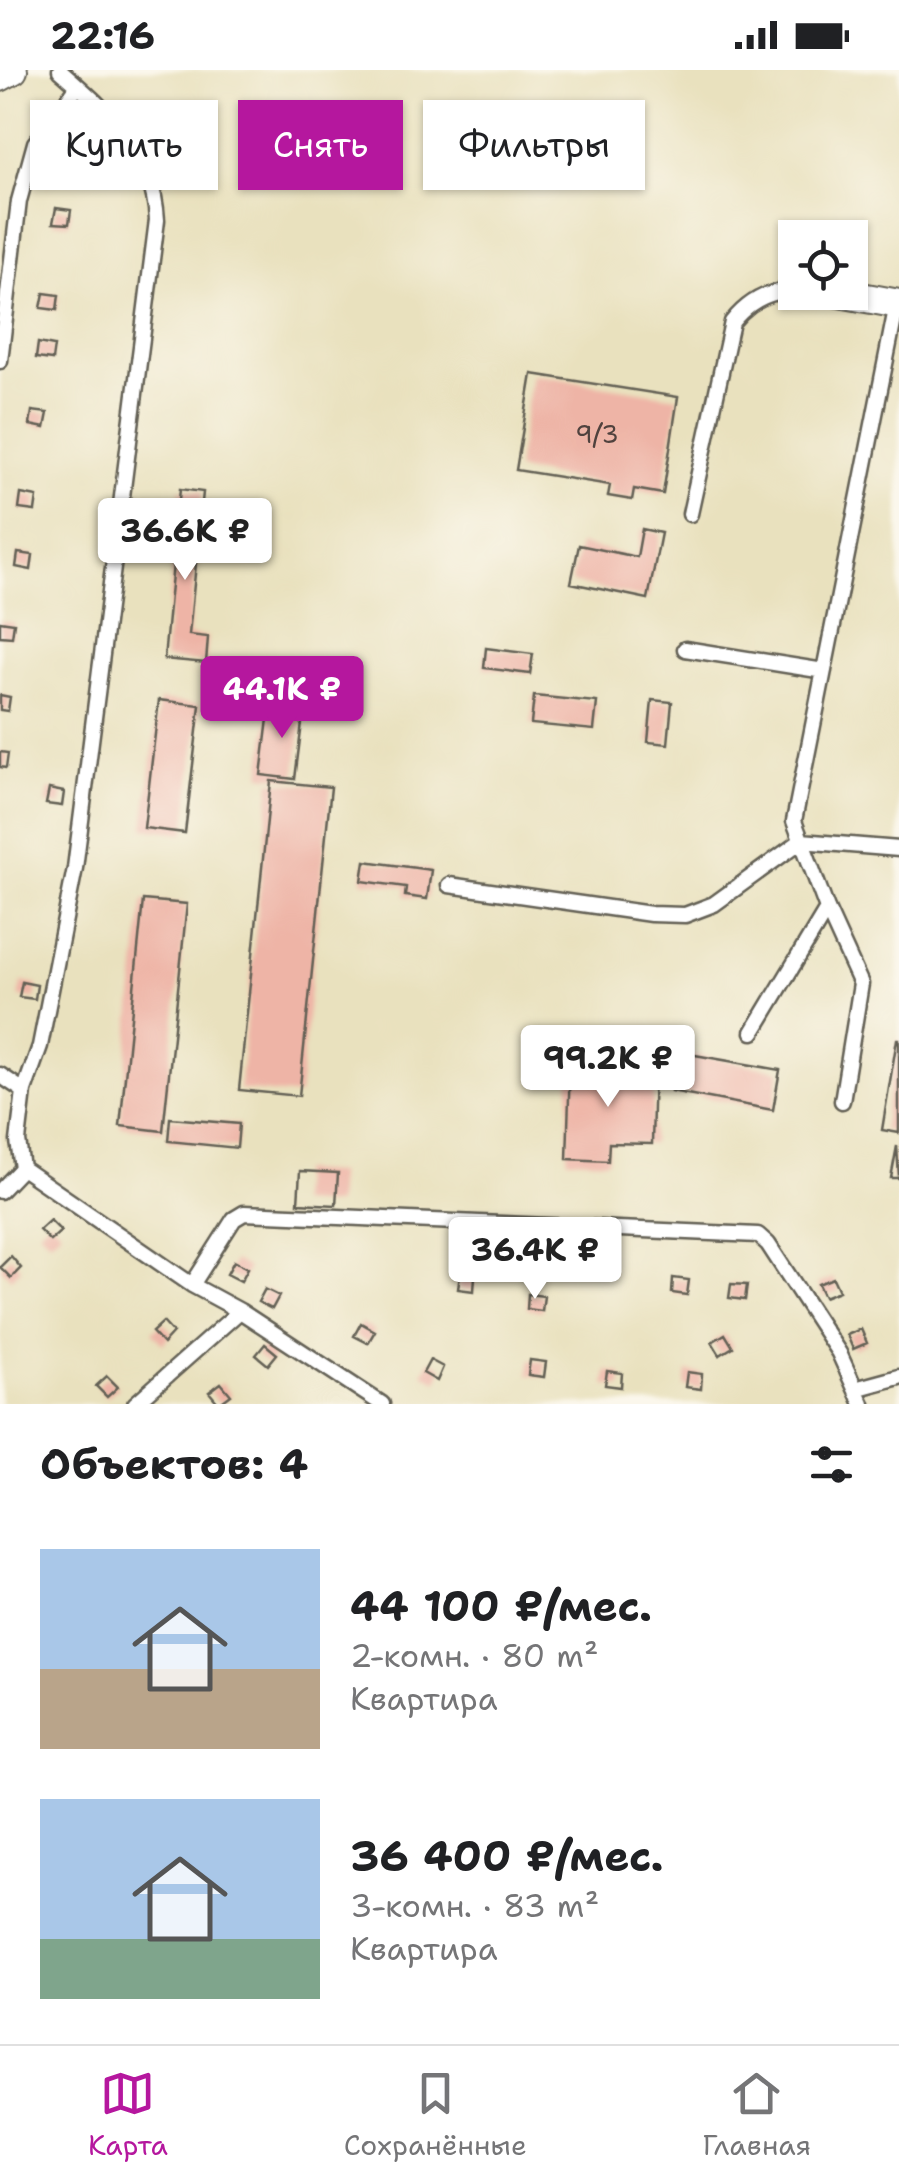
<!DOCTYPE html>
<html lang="ru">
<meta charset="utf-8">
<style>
body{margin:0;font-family:"Shantell Sans",sans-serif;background:#f2f2f2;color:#202124;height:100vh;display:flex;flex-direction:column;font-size:38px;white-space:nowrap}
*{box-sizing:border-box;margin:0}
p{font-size:32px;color:#757577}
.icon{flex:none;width:55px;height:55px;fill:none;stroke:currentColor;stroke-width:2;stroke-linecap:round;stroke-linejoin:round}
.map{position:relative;height:1334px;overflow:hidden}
.panel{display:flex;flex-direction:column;background:#fff;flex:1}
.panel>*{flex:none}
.hud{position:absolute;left:30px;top:30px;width:840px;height:90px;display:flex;gap:20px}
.tools{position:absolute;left:778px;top:150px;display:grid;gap:20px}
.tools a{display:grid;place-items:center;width:90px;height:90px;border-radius:0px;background:#fff;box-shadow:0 2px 8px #0004;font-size:50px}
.price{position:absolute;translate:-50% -85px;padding:0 22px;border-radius:10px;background:#fff;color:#222;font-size:32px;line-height:65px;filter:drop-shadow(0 2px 5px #0008)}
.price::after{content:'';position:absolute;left:50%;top:60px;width:30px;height:22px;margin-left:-15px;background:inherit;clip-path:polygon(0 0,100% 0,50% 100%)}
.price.current{background:#b5179e;color:#fff}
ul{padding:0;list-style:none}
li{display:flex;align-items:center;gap:30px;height:250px;padding:0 40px}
li span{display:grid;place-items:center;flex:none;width:280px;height:200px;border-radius:0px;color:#555}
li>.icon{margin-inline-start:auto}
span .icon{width:120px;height:120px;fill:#fffc;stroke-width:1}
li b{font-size:42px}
h2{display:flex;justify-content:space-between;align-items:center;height:120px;padding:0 40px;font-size:42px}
.tag{padding:0 35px;border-radius:0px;background:#fff;box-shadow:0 2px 8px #0004;font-size:35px;line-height:90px}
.tag.current{background:#b5179e;color:#fff}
.status{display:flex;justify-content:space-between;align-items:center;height:70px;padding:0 50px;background:#fff;direction:ltr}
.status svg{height:28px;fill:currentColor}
.menu{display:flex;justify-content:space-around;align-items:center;height:140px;border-top:2px solid #e0e0e0;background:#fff;font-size:28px;color:#757577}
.menu a{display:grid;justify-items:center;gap:5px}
.menu .current{color:#b5179e}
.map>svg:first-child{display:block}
</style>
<div class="status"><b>22:16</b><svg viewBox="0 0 49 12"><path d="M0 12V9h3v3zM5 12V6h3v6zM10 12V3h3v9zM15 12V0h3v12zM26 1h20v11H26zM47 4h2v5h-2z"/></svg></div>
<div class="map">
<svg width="899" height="1334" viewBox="0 0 899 1334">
<rect width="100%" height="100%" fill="#fbf7ec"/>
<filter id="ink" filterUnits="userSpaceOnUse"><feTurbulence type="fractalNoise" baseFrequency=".01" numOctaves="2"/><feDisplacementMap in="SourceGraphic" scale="20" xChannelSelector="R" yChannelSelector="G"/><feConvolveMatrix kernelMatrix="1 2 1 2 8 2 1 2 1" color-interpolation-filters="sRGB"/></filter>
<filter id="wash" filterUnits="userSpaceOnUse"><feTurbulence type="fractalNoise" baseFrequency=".0048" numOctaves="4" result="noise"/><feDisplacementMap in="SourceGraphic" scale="40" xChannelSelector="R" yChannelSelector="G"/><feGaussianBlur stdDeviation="2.25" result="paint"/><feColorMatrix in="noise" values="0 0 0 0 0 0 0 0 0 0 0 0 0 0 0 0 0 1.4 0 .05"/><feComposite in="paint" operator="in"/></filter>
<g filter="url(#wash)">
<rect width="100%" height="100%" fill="#e9e1be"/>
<g id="blocks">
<path fill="#eeb4a6" d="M56 138 71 140 69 154 53 153Z
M44 223 59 225 57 240 41 238Z
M38 273 54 276 52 290 36 288Z
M532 304 678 327 663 424 634 419 632 430 608 426 610 415 516 400Z
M32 341 48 343 45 358 30 355Z
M180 419 203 422 189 565 208 567 206 593 164 589Z
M21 424 37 427 35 441 19 439Z
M642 459 661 463 648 529 571 513 579 475 637 487Z
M18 483 33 485 31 500 16 497Z
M0 551 14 553 12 567 0 566Z
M486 578 533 584 530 604 484 598Z
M0 625 10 627 8 641 0 640Z
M534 626 597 632 594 660 531 654Z
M159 630 200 635 185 763 144 758Z
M652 630 672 632 668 674 648 672Z
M270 633 304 637 295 709 261 705Z
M0 682 8 683 6 698 0 697Z
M271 711 331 717 299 1026 239 1020Z
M49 719 64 722 62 736 46 734Z
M365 791 431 800 427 829 405 826 406 817 362 811Z
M143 830 187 834 163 1061 120 1056Z
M22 912 37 915 35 929 19 927Z
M897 969H899V1063L882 1060Z
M678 982 780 1000 773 1040 671 1021Z
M570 996 654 999 652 1074 609 1073 608 1091 567 1089Z
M170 1048 239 1054 237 1078 168 1071Z
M897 1076 899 1108H891Z
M300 1101 338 1103 336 1135 298 1133Z
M50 1150 61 1161 50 1171 39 1160Z
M480 1167 496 1169 494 1184 478 1182Z
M11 1186 21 1198 11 1208 0 1197Z
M234 1191 248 1198 241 1211 227 1204Z
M460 1204 475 1206 474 1221 458 1219Z
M673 1208 689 1210 687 1225 672 1223Z
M833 1208 839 1221 824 1227 818 1214Z
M731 1214 747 1215 745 1230 729 1228Z
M265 1219 279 1226 272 1239 258 1232Z
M528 1224 544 1226 542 1241 527 1239Z
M163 1252 173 1263 163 1274 152 1262Z
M361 1253 375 1261 368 1273 354 1266Z
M861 1259 867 1273 853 1279 847 1265Z
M725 1264 733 1277 720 1285 712 1272Z
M265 1274 277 1284 268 1295 256 1285Z
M430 1290 443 1297 437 1311 423 1303Z
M530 1290 546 1292 544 1307 528 1305Z
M607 1301 622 1303 621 1317 605 1315Z
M687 1302 702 1304 701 1319 685 1317Z
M107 1306 118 1317 107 1327 96 1316Z
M221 1313 231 1325 219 1334 209 1322Z"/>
</g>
</g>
<g filter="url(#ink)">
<use href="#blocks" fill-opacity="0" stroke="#646155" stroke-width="2.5"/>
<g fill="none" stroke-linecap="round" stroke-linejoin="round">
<defs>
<path id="lane" d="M60 0C110 44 153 80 157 150L75 798 40 976 24 1021 18 1071 22 1098 192 1215 240 1241 382 1334
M0 291 19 131 35 73 78 16
M690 444 732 252C748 232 768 220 795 220
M685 579 824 601
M449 815 651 844 685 845 714 834 801 771 899 779
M753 962 827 839
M0 1005 24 1021
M842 1031 861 914 827 839 794 751 897 234
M0 1121 22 1098
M192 1215 234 1149 244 1143 758 1165 768 1174 839 1283 862 1334
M855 1319 899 1307
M135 1334 240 1241"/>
<path id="street" d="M0 7 13 0
M834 222 899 234"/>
</defs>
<use href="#lane" stroke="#646155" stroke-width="19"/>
<use href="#street" stroke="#646155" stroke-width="32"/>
<use href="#lane" stroke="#fff" stroke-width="14"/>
<use href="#street" stroke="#fff" stroke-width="28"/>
</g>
</g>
<g text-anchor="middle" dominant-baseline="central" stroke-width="9" stroke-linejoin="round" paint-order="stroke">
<g font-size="25" fill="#50423e">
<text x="597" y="364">9/3</text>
</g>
</g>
</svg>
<div class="tools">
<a><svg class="icon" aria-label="locate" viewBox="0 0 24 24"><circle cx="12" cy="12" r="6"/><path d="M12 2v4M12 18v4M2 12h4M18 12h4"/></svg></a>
</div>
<b class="price" style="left:185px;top:513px">36.6K ₽</b>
<b class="price current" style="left:282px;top:671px">44.1K ₽</b>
<b class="price" style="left:608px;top:1040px">99.2K ₽</b>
<b class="price" style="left:535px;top:1232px">36.4K ₽</b>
<div class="hud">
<a class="tag">Купить</a>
<a class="tag current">Снять</a>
<a class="tag">Фильтры</a>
</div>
</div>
<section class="panel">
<h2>Объектов: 4<svg class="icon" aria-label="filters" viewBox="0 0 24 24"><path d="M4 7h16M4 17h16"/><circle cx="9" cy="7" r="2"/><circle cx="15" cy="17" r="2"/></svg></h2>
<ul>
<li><span style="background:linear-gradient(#a9c7e8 60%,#b9a48a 0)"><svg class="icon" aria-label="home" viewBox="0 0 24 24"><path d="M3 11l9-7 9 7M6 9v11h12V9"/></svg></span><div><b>44 100 ₽/мес.</b><p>2-комн. · 80 m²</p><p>Квартира</p></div></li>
<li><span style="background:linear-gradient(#a9c7e8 70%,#7fa58c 0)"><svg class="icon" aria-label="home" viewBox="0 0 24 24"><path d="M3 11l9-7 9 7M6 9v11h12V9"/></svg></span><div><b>36 400 ₽/мес.</b><p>3-комн. · 83 m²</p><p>Квартира</p></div></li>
</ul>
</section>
<nav class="menu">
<a class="current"><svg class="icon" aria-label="map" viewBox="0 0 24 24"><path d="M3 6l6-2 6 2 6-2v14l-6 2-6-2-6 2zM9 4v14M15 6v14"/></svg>Карта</a>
<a><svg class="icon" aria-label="saved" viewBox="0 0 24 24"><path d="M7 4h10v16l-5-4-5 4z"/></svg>Сохранённые</a>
<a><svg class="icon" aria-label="home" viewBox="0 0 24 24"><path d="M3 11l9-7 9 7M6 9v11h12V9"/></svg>Главная</a>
</nav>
